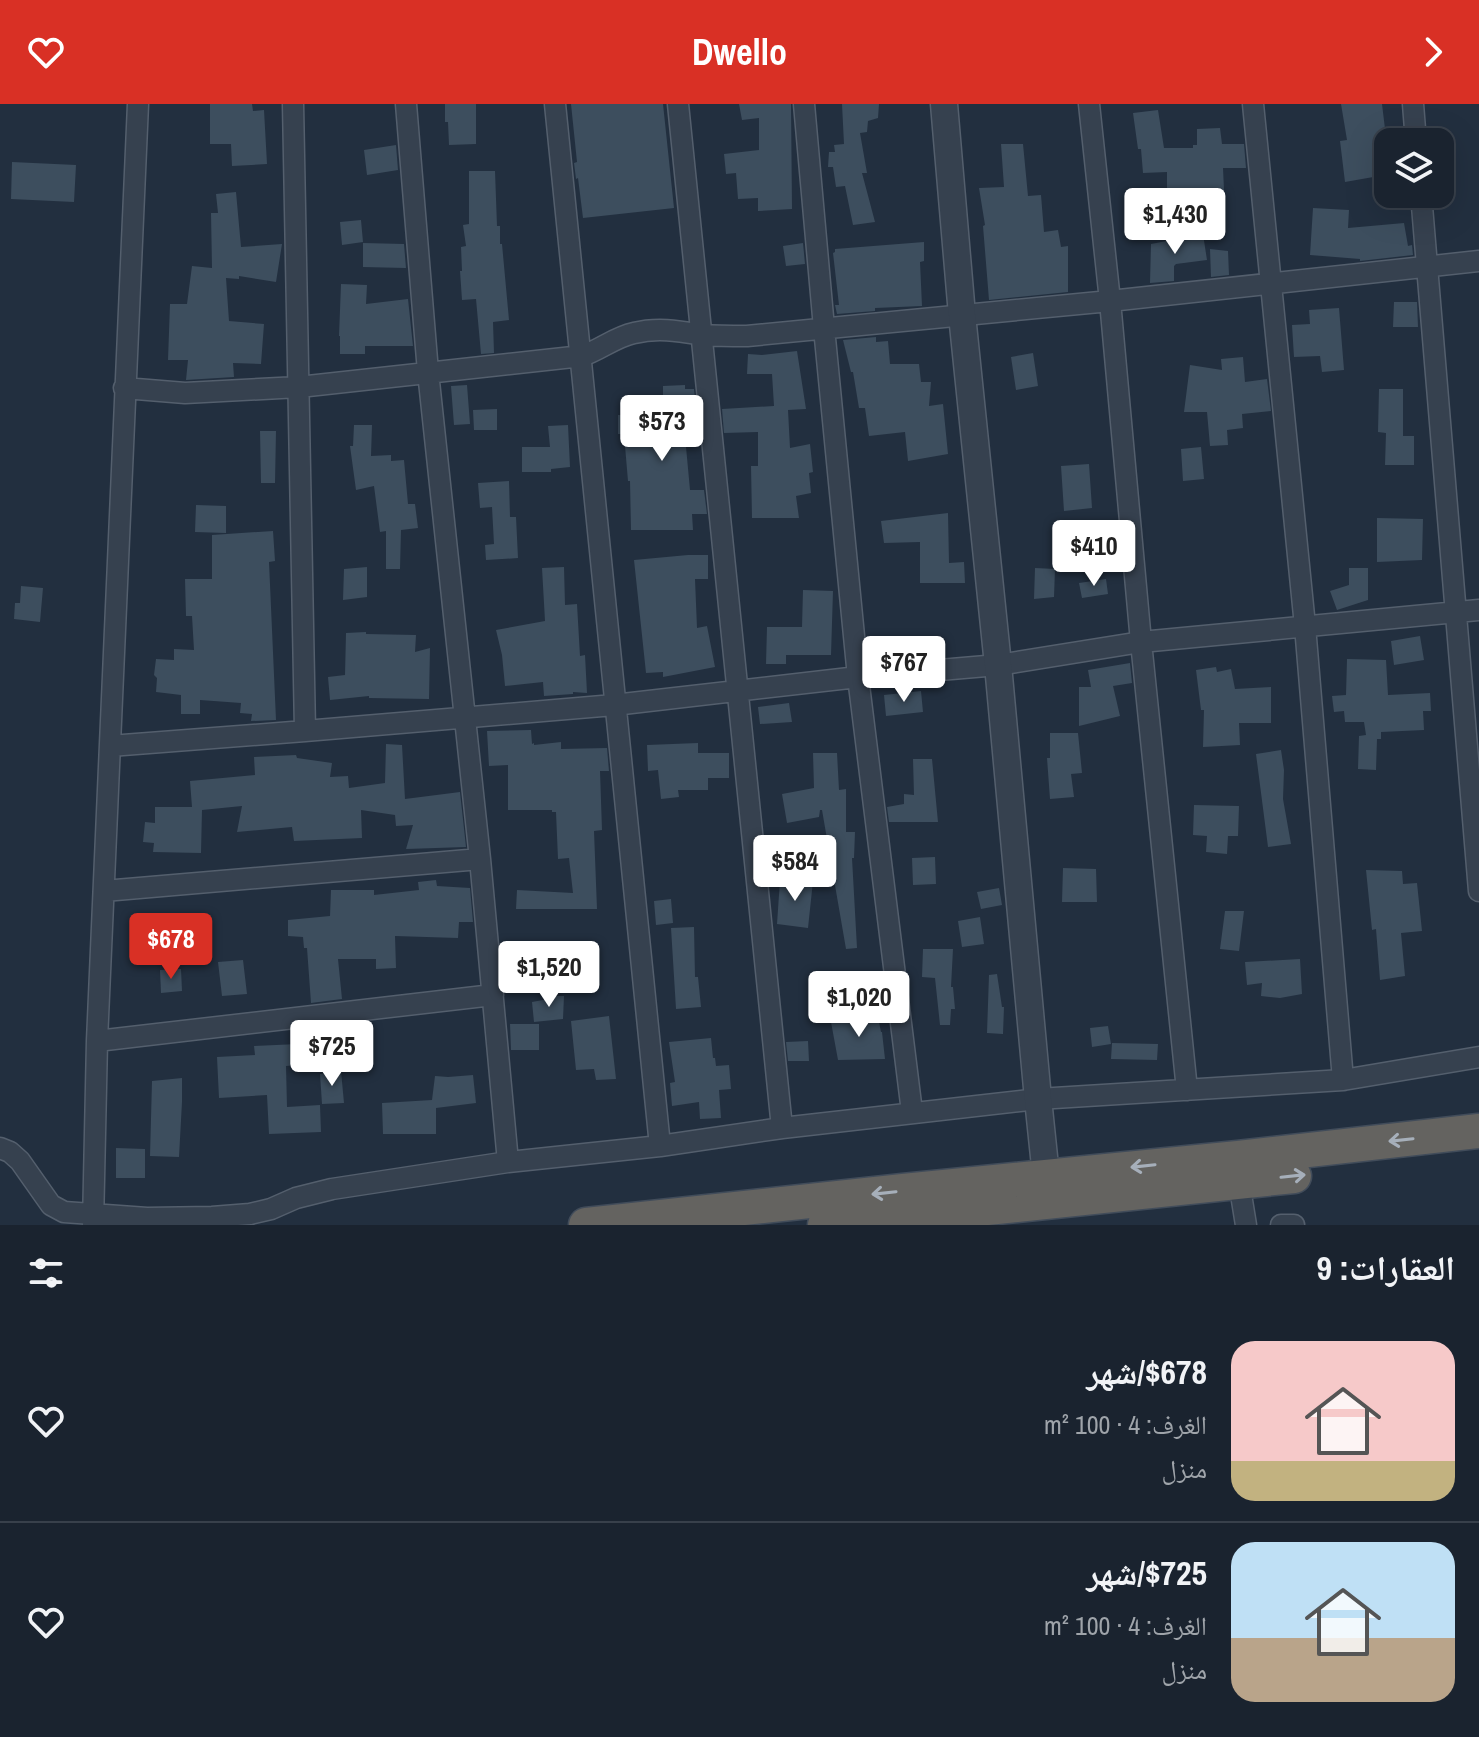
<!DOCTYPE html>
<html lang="ar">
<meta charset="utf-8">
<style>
body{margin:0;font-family:"Archivo Narrow","Noto Naskh Arabic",sans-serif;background:#272f3b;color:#f1f3f6;direction:rtl;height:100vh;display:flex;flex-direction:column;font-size:30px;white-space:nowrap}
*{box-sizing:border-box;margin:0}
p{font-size:26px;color:#9fa4aa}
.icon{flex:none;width:44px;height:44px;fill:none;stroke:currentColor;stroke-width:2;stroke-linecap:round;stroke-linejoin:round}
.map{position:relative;height:1121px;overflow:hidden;direction:ltr}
.panel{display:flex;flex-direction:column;background:#1a232f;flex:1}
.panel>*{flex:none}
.fabs{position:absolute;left:1374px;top:24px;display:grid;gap:16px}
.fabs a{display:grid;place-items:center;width:80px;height:80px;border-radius:16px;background:#1a232f;box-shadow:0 8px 32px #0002,0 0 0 2px #38404b;font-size:40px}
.price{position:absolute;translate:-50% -68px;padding:0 18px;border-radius:8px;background:#fff;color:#222;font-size:26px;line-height:52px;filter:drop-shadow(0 2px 4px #0008)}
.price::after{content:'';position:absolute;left:50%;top:48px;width:24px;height:18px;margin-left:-12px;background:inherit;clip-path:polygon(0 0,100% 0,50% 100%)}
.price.selected{background:#d93025;color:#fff}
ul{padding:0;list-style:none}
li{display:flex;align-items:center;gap:24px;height:200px;padding:0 24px}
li+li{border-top:2px solid #38404b}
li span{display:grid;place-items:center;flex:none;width:224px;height:160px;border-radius:24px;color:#555}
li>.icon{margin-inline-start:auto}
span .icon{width:96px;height:96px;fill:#fffc;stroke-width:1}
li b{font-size:34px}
h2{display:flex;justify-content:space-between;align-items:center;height:96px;padding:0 24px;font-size:34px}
header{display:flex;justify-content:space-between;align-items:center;height:104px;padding:0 24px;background:#d93025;color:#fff;font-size:36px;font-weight:700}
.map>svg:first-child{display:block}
</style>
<header><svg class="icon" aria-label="forward" viewBox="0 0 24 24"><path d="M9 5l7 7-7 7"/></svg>Dwello<svg class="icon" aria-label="heart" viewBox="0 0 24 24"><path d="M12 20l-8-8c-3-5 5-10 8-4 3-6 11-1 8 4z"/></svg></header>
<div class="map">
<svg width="1479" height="1121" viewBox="0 0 1479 1121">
<rect width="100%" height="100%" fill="#222f3f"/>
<path fill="#3d4e5e" d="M210 0H252L253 7 264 6 267 60 232 62 231 40H210Z
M445 0H476V40L449 41 448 18H445Z
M571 0H663L674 104 583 114 578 74 576 75 574 59 577 58Z
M739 0H791L792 105 758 107V94L738 95 736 69 726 70 724 50 759 46V14L742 16Z
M842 0H879L878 14 868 17 867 28 860 29 867 69H862L875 118 853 121 845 82 836 83 833 63H828L829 48H835L834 41 844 40Z
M1341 0H1382L1386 33 1375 34 1376 46H1375L1379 72 1345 78 1340 37 1347 36Z
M1158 6 1164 44H1193V41H1197V25L1220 24 1222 40H1244L1246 64H1223L1224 86 1167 87V68L1143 69 1141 45H1138L1133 9Z
M1001 40H1023L1028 92 1041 91 1044 128 1058 126 1061 143 1068 142V188L989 196 983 122 985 121 979 84 1004 83Z
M396 41 398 66 367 71 364 46Z
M12 58 76 61 74 98 11 95Z
M469 67H495L497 122H500V140H502L509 216 493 218 494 249 481 250 476 195 462 196 460 167H462L461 143 466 142 463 121 469 120Z
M236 88 241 143 282 140 276 178 239 172V175L226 174 229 217 264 220 261 260 233 259 234 273 186 276 188 256H168L170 200H187L192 162 212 164 211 109H218L216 90Z
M1313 104 1349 106 1348 124 1404 119 1408 142 1412 141 1413 151 1360 157V155L1310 151Z
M361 116 363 138 342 141 340 118Z
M1203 130 1207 156 1176 160 1174 162V177L1150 179 1151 140Z
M924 138V157L920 158 922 202 875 204V207L837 210 835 201H839L833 149 835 148V145Z
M363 139 404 140 406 164 363 163Z
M803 139 805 160 786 162 783 142Z
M1210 145 1228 147 1229 171 1211 173Z
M341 180 367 181 366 200 408 195 413 242H365V250H340V232H339Z
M1394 198H1417L1418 223H1393Z
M1339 204 1344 266 1322 268 1320 252 1294 253 1292 221 1310 220 1309 206Z
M876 233V238L888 237 890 260H919L921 278H931L929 302 943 300 948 350 908 357 905 328 869 332 865 304H859L853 268H851L843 236Z
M797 247 806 305 788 306 790 344 810 340 813 368 809 369 811 389 796 392 799 414H752L751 362H758V328L724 329 722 305 774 302 772 270H747L748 250 762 251Z
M1033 249 1038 282 1016 286 1011 253Z
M1243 253 1245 278 1267 275 1271 307 1242 310 1243 324 1227 326 1228 341 1210 342 1207 308H1184L1190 261 1222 266 1221 255Z
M467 281 470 320 454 321 451 282Z
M685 281V285H694L699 331 685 332 690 386H704L707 410H692L693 426H631L630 377H628L624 330H618V311L652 312 651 297 663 296V282Z
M1379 285H1403V332H1414V361H1385L1386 329 1378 328Z
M497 305V326H474L473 306Z
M354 321H372L371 352 391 351V357L404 356 408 400H415L418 424 401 426 400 465H386V427L380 428 374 382 356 386 350 342H353Z
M568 321 570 363 551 365V368H522V343H550L548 322Z
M260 327H276L275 379H261Z
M1201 343 1204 375 1183 377 1181 345Z
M1089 360 1092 404 1064 407 1061 362Z
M509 377 510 413H516L518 454 486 456 485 441 494 440 492 403 480 404 478 379Z
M196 401 226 402V429L195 428Z
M948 409 949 459 964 458 965 479H920V438L884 439 881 417Z
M1377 414 1423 415 1422 456 1377 458Z
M273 427 275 457 269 458 276 616 251 617 252 610 240 609 241 599 200 596V610H181V591L156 588 157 574 154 571 156 555 174 556V545L194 546 192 512H186L185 475H212V431Z
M688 451H708V475H695L697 524 707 522 715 563 663 573V568L646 569 634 456Z
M367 463V493L343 496 344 465Z
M564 463 565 501 577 500 580 552 585 551 587 589 573 588V590L544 592 543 578 505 582 502 551 496 526 545 517 542 464Z
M1035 464 1055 465 1054 493 1034 495Z
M1349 464H1368V496L1337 506 1330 487 1349 481Z
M1106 475 1108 490 1082 494 1079 479Z
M21 482 43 484 40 518 14 515 15 499H20Z
M803 486 833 487 831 551H786V560H766L767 523H802Z
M366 528V530L416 531 415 548 430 544 429 595 369 594V592L330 596 328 573 345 571 346 529Z
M1420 532 1424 556 1394 561 1391 537Z
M1347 555 1386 556 1388 591 1430 589 1431 607H1423L1424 626 1381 628V635H1377L1376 666 1358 665 1359 632 1366 631 1364 618H1345L1344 607 1334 608 1332 592 1346 591Z
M1130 559 1132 579 1113 582 1120 612 1079 622V583H1091L1088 566Z
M1216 563 1217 568 1231 565 1235 585 1271 583V619H1239L1240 641 1203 643 1204 606H1201L1196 566Z
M921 587 923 608 886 612 884 591Z
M789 599 792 618 760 620 758 603Z
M531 626 532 640 534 639V641L561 638V645L607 644 609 667H600L602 726 594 727 597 805H516L517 786 573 789 569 754 558 755 556 708H552V706H508V661L489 662 487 627Z
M1050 629H1078L1082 669 1071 670 1074 693 1050 695 1047 654H1050Z
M698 639V649H729V674H708V686H678L679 693 661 695 658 666 648 667 647 641Z
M386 640 402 641 405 695 460 688 466 743 406 745 413 721 396 722 395 711 361 706 362 734 294 737 292 723 237 728 242 702 202 706 201 749 153 748 154 739 143 738 145 718 155 719V703H192L190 677 255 671 254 653 296 651 297 654 332 659 330 673 348 672 349 684 385 679Z
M1281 646 1284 666 1283 695 1291 740 1268 743 1256 650Z
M813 649H837L839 686 846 685V728H855L854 754H852L857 844 846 845 822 706H820L819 713 787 719 782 690 814 684Z
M913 655H932L938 718H889L887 703 904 700V690L914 691Z
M1194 701 1239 702 1238 732H1228L1227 750 1206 748 1207 732 1193 731Z
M935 753 936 780 913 781 912 754Z
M1063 764 1096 765 1097 798H1062Z
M1366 766 1402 767 1403 780 1417 779 1422 827 1401 829 1405 872 1380 876 1376 825 1372 826Z
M436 776 437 782 470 784 473 818H459L458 834 395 832 396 864 376 865V855H338L342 895 311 899 307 844H304L303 833 288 832V816L330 812 331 786H374V791L419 786 418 778Z
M780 776 813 777 808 824 777 820Z
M999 784 1002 801 981 805 977 788Z
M671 795 673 819 656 821 654 797Z
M1225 807H1244L1239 847 1220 845Z
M980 813 984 840 962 843 958 817Z
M694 823 695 873H698L701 903 676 905 671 824Z
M923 845H953L951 883H953L955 905H951L950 921H940L935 874 922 873Z
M1300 855 1302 890 1280 894 1261 892 1262 879 1247 881 1245 858Z
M243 856 247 890 222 892 218 858Z
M181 865 182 887 161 889 160 866Z
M997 870 1002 903H1004L1003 930 987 929 989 871Z
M549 892H564L563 915 534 918 532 898 548 895Z
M609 912 616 975 596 976 594 965 576 966 571 917Z
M878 913 881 928H882L885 955 838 956 831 918Z
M510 920H539V946H511Z
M1108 922 1111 940 1092 943 1090 924Z
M711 934 713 954H715L716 962 729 961 731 985 719 986 721 1014 700 1015 699 998 672 1002 670 979 675 978 669 938Z
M808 937 809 957H788L786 938Z
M1112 939 1158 940 1157 956 1111 955Z
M298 940V961L286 962 287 1003 320 1001 321 1028 269 1030 267 991 219 994 217 953 255 951 254 942Z
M341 967 344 999 322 1000 320 970Z
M473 971 476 999 436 1004V1030H383L382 999 432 996 435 972 448 973Z
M182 974V998L179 1053 150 1052 152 977Z
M116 1044 145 1045V1074H116Z"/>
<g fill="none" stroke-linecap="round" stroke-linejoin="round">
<defs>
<path id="minor" d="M293 0 305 627
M406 0 428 268 480 755 508 1058
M555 0 660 1042
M678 0 782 1024
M804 0 824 224 858 573 912 1008
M1089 0 1110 197 1141 538 1187 986
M1253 0 1305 522 1343 976
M1413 0 1416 38
M1421 90 1479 787
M124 284 185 289 299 283 582 252C600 246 615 233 634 229 658 223 679 227 703 231 718 232 733 232 747 232L1110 197 1479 157
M110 642 305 627 614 601 858 573 998 561 1141 538 1479 506
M104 787 480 755
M97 937 493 891
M0 1044 10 1048 20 1057 51 1101 64 1108 147 1114 212 1113 250 1110 271 1105 296 1094 332 1085 508 1058 660 1042 782 1024 1038 995 1343 976 1479 953
M1239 1078 1246 1121
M93 1121 97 937 138 0
M1281 1121H1294"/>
<path id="tertiary" d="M944 0 962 211 998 561 1038 995 1048 1091"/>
<path id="trunk" d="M586 1121 903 1087 1238 1054 1479 1027
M825 1121 1294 1072"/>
</defs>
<use href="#minor" stroke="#545f6d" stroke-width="23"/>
<use href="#tertiary" stroke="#545f6d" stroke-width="29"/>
<use href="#trunk" stroke="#414c5a" stroke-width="37"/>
<use href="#minor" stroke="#36414f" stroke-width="20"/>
<use href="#tertiary" stroke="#36414f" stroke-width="26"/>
<use href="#trunk" stroke="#646360" stroke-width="34"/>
</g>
<defs><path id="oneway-shaft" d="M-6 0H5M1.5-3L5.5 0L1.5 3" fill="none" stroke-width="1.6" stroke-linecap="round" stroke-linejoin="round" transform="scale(2)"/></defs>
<g stroke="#a6afba">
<use href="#oneway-shaft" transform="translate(1401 1036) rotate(174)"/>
<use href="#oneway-shaft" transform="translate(1143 1062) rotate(174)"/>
<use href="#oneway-shaft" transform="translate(1293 1072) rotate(-6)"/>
<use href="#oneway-shaft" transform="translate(884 1089) rotate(174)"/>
</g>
</svg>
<div class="fabs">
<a><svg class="icon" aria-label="layers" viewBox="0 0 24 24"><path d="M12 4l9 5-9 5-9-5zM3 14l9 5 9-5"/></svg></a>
</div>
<b class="price" style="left:1175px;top:152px">$1,430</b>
<b class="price" style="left:662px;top:359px">$573</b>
<b class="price" style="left:1094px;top:484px">$410</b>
<b class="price" style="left:904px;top:600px">$767</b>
<b class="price" style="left:795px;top:799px">$584</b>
<b class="price selected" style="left:171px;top:877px">$678</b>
<b class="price" style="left:549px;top:905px">$1,520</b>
<b class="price" style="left:859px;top:935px">$1,020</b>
<b class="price" style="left:332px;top:984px">$725</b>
</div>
<section class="panel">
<h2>العقارات: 9<svg class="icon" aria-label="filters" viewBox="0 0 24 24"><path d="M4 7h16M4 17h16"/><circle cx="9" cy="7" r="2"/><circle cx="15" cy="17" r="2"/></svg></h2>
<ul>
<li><span style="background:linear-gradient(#f6c9c9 75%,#c2b280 0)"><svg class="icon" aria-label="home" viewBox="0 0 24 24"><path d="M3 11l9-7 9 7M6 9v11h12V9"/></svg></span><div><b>$678/شهر</b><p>الغرف: 4 · 100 m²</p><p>منزل</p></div><svg class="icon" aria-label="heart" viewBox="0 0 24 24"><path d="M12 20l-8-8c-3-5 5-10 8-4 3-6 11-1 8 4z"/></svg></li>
<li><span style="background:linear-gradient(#bfe0f5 60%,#b9a48a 0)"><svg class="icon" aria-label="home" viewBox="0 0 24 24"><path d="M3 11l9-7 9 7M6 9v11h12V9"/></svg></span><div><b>$725/شهر</b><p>الغرف: 4 · 100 m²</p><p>منزل</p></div><svg class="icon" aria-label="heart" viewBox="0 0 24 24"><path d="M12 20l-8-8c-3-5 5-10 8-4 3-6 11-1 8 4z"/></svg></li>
</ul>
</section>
